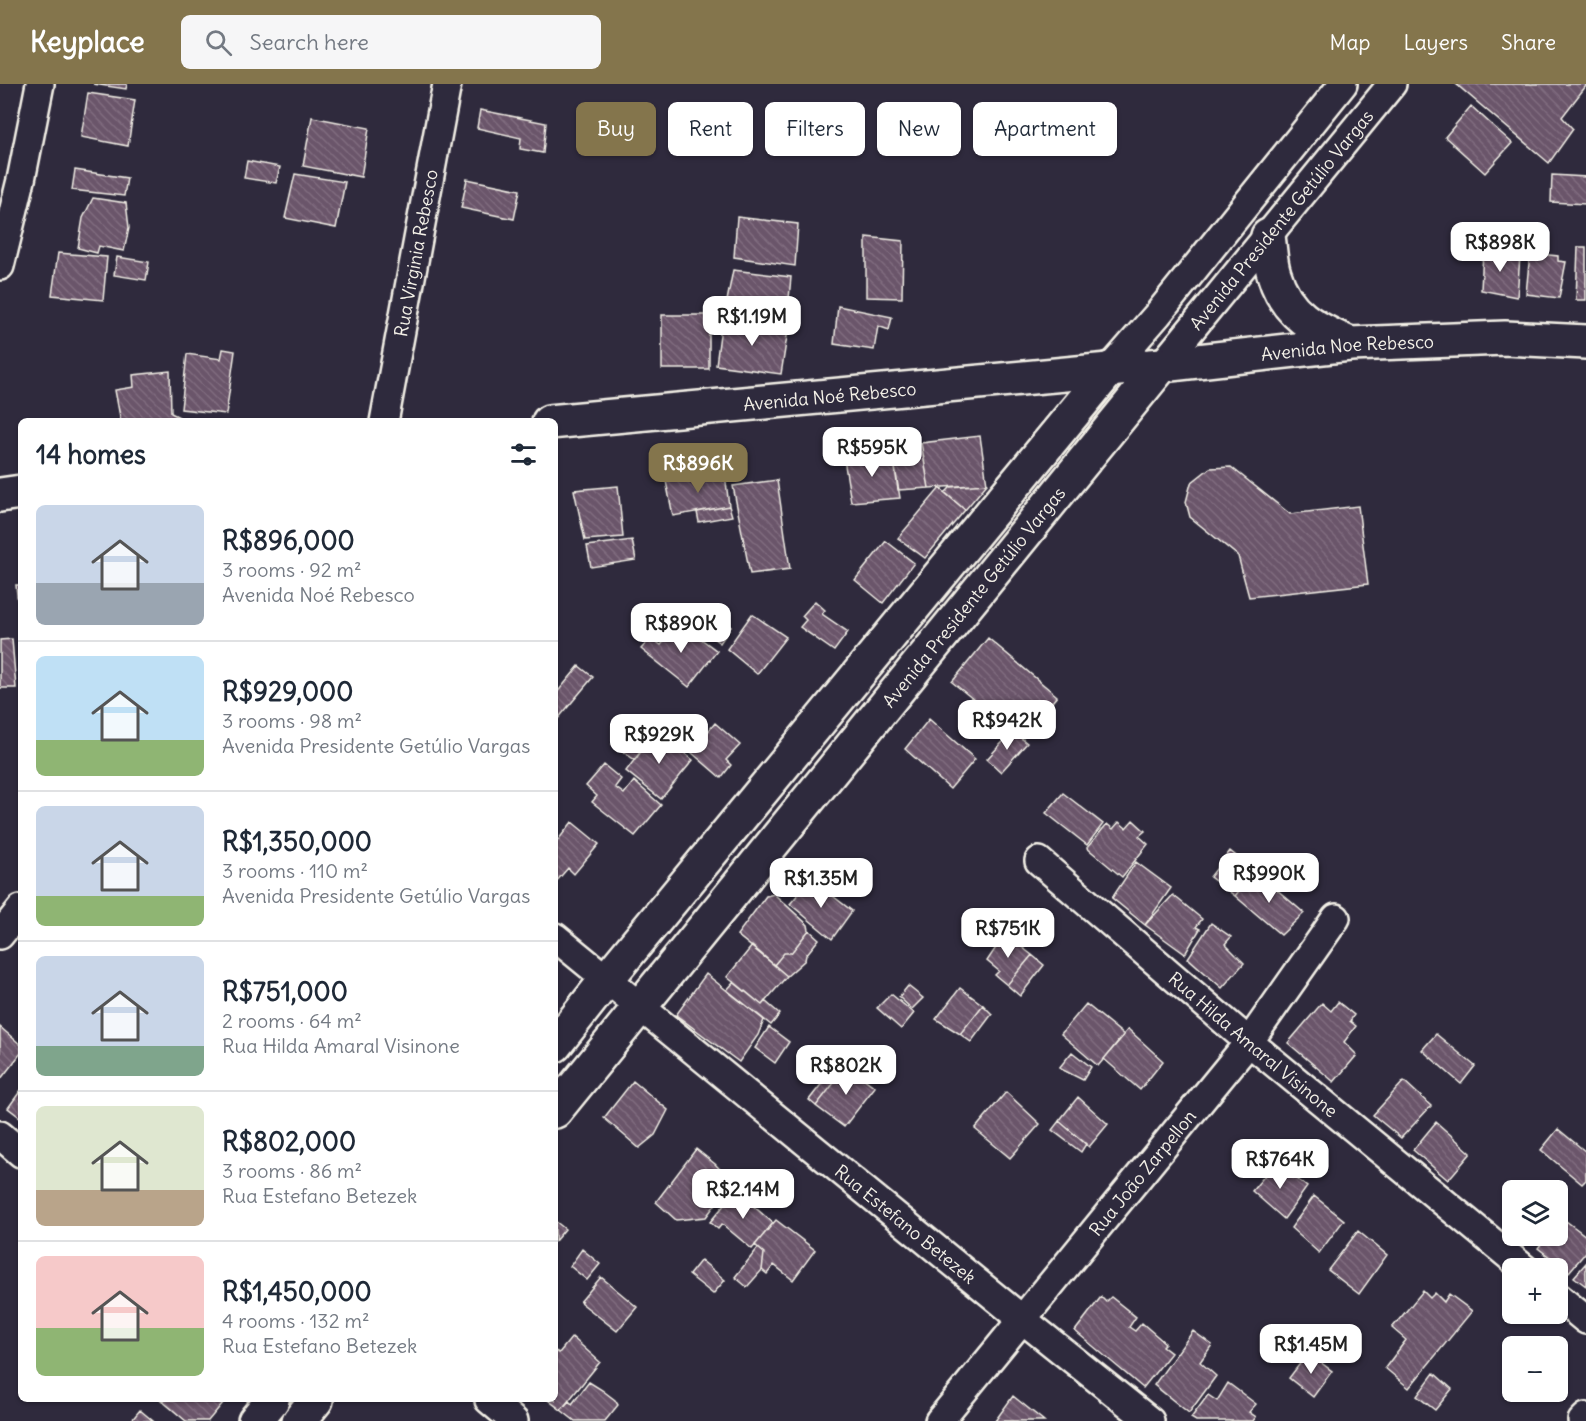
<!DOCTYPE html>
<meta charset="utf-8">
<style>
body{margin:0;font-family:Delius,sans-serif;background:#f6f6f7;color:#1f2937;height:100vh;display:flex;flex-direction:column;font-size:22px;white-space:nowrap}
*{box-sizing:border-box;margin:0}
p{font-size:20px;color:#747a83}
.icon{flex:none;width:33px;height:33px;fill:none;stroke:currentColor;stroke-width:2;stroke-linecap:round;stroke-linejoin:round}
.map{position:relative;flex:1;overflow:hidden}
.side{position:absolute;left:18px;top:334px;width:540px;height:984px;display:flex;flex-direction:column;background:#fff;border-radius:9px;box-shadow:0 2px 4px #0004}
.side>*{flex:none}
.banner{position:absolute;left:576px;top:18px;width:570px;height:54px;display:flex;gap:12px}
.controls{position:absolute;left:1502px;top:1096px;display:grid;gap:12px}
.controls a{display:grid;place-items:center;width:66px;height:66px;border-radius:9px;background:#fff;box-shadow:0 2px 4px #0004;font-size:30px}
.price{position:absolute;translate:-50% -51px;padding:0 14px;border-radius:12px;background:#fff;color:#222;font-size:20px;line-height:39px;filter:drop-shadow(0 2px 3px #0008)}
.price::after{content:'';position:absolute;left:50%;top:36px;width:18px;height:14px;margin-left:-9px;background:inherit;clip-path:polygon(0 0,100% 0,50% 100%)}
.price.on{background:#84754c;color:#fff}
ul{padding:0;list-style:none}
li{display:flex;align-items:center;gap:18px;height:150px;padding:0 18px}
li+li{border-top:2px solid #e0e1e3}
li span{display:grid;place-items:center;flex:none;width:168px;height:120px;border-radius:9px;color:#555}
li>.icon{margin-inline-start:auto}
span .icon{width:72px;height:72px;fill:#fffc;stroke-width:1}
li b{font-size:26px}
h2{display:flex;justify-content:space-between;align-items:center;height:72px;padding:0 18px;font-size:26px}
.pill{padding:0 21px;border-radius:9px;background:#fff;box-shadow:0 2px 4px #0004;font-size:21px;line-height:54px}
.pill.on{background:#84754c;color:#fff}
header{display:flex;align-items:center;gap:36px;box-sizing:border-box;height:84px;padding:0 30px;background:#84754c;color:#fff}
header strong{font-size:28px}
nav{display:flex;gap:33px;margin-inline-start:auto;font-size:21px}
.search{width:420px;height:54px;background:#f6f6f7;display:flex;align-items:center;gap:15px;box-sizing:border-box;padding:0 21px;border-radius:9px;color:#747a83;font-size:22px}
.map>svg:first-child{display:block}
</style>
<header>
<strong>Keyplace</strong>
<div class="search"><svg class="icon" aria-label="search" viewBox="0 0 24 24"><circle cx="10" cy="10" r="6"/><path d="M15 15l6 6"/></svg>Search here</div>
<nav><a>Map</a><a>Layers</a><a>Share</a></nav>
</header>
<div class="map">
<svg width="1586" height="1337" viewBox="0 0 1586 1337">
<defs>
<pattern id="building-back-hatch" width="6" height="6" patternUnits="userSpaceOnUse" patternTransform="scale(1.5)"><rect width="6" height="6" fill="#6a546a"/><path d="M-1 5l2 2M0 0l6 6M5-1l2 2" fill="none" stroke="#806d7f"/></pattern>
</defs>
<rect width="100%" height="100%" fill="#2f2a3d"/>
<filter id="ink" filterUnits="userSpaceOnUse"><feTurbulence type="fractalNoise" baseFrequency=".0167" numOctaves="2"/><feDisplacementMap in="SourceGraphic" scale="12" xChannelSelector="R" yChannelSelector="G"/><feConvolveMatrix kernelMatrix="1 2 1 2 8 2 1 2 1" color-interpolation-filters="sRGB"/></filter>
<g filter="url(#ink)">
<path fill="url(#building-back-hatch)" stroke="#f4f1e8" stroke-width="1.5" d="M93 0H127L126 5Z
M1456 0H1586V2L1562 33 1573 45 1549 79Z
M88 9 135 16 128 62 81 53Z
M1471 22 1512 59 1485 89 1445 53Z
M480 26 546 39 543 69 520 65 521 54 477 44Z
M312 33 369 44 361 93 303 82Z
M247 77 280 83 276 99 244 94Z
M75 86 127 94 124 112 72 106Z
M295 90 345 98 336 144 285 134Z
M1552 91 1586 93V120L1551 118Z
M467 95 520 106 514 135 461 124Z
M93 114 126 119 129 144 124 167 99 162 97 169 78 164 83 134Z
M737 133 798 140 795 182 734 173Z
M866 153 903 157 902 214 866 213Z
M1578 163H1586V216H1576Z
M1483 167 1520 172 1517 213 1481 206Z
M58 169 107 173 103 216 52 211Z
M1530 169 1558 172V177L1566 178 1559 214 1526 210Z
M117 173 149 178 146 196 114 191Z
M733 186 791 193 787 236 725 227Z
M838 222 892 233 889 246 878 242 874 266 834 260Z
M662 231H709V285H662Z
M722 235 788 246 781 290 716 281Z
M223 265 235 267 226 330 181 325 187 270 221 275Z
M170 287 171 329 179 333 178 338H121L115 306 134 303 133 291Z
M980 352 987 400 929 404 921 359Z
M921 359 929 404 898 406 892 362Z
M893 371 900 414 851 418 844 375Z
M1231 383 1290 430 1358 422 1368 500 1249 513 1238 472 1190 433 1186 418 1191 399 1210 384Z
M725 390 729 422 673 432 666 397Z
M777 396 790 485 750 490 733 402Z
M987 400 965 426 945 409 951 403Z
M618 402 623 453 585 456 574 406Z
M940 404 965 426 925 474 898 454Z
M729 422 732 432 699 438 697 428Z
M632 456 636 476 591 483 587 462Z
M886 457 914 479 883 519 855 496Z
M16 501H21V549Z
M815 517 825 526 822 530 848 548 834 567 800 543 806 536 802 532Z
M711 529 731 543 720 559 700 545Z
M752 530 786 553 757 590 727 565Z
M680 539 717 567 689 603 641 565 651 554 661 561Z
M988 554 1057 612 1022 655 952 598Z
M12 555 16 604H0V556Z
M579 582 593 593 557 636 555 634V611Z
M636 631 656 647 635 676 612 660 627 641 634 647 637 643 630 637Z
M929 635 975 675 950 705 905 665Z
M715 639 740 661 726 676 731 681 721 694 691 668Z
M656 647 693 676 661 715 626 687Z
M1013 647 1027 659 1001 688 987 675Z
M604 681 621 695 615 703 624 710 634 697 661 721 635 752 592 718 597 712 586 702Z
M1063 709 1103 740 1087 761 1046 729Z
M1133 736 1145 747 1139 752 1148 760 1122 793 1087 764 1107 740 1113 745 1119 738 1126 744Z
M572 738 599 760 574 790 568 784 555 799V760Z
M1230 767 1255 787 1235 812 1210 793Z
M1136 778 1171 804 1145 841 1112 814Z
M1255 787 1304 829 1281 851 1235 812Z
M811 795 852 827 832 855 790 820Z
M774 810 808 841 809 846 791 869H784L774 881 737 851 766 812Z
M1173 811 1202 835 1196 843 1200 845 1185 870 1145 841Z
M1211 839 1231 853 1225 860 1244 879 1222 904 1188 874Z
M809 846 819 855 806 871 805 876 787 892 774 881 784 869H791Z
M1005 850 1032 871 1007 901 995 891 999 887 987 877Z
M752 862 787 892 762 921 727 893Z
M1032 871 1044 881 1020 912 1007 901Z
M706 890 764 936 758 951 739 978 676 931Z
M734 898 762 921 765 917 780 930 771 941 727 906Z
M908 902 923 914 912 925 899 913Z
M960 904 983 921 960 950 936 935Z
M891 910 914 929 901 945 877 924Z
M1338 918 1354 931 1350 937 1356 942 1344 958 1357 971 1334 998 1288 959 1322 919 1331 927Z
M1086 920 1124 951 1098 982 1061 950Z
M983 921 992 930 971 958 960 950Z
M0 943 21 961V969L0 996Z
M769 943 789 958 775 979 755 964Z
M1128 945 1163 977 1140 1006 1104 975Z
M1436 950 1475 982 1461 1000 1422 966Z
M1072 968 1091 983 1083 996 1059 984Z
M847 982 875 1003 844 1043 816 1022Z
M833 985 841 990 816 1022 809 1016Z
M633 997 668 1026 655 1051 639 1064 604 1034Z
M1404 997 1431 1022 1401 1054 1373 1031Z
M21 1006V1034L8 1024Z
M1006 1008 1040 1040 1010 1074 975 1045Z
M1078 1013 1108 1040 1089 1063 1059 1037Z
M1059 1037 1086 1060 1081 1068 1052 1046Z
M1436 1038 1471 1069 1448 1096 1413 1066Z
M1558 1045 1586 1068V1096L1582 1100 1541 1066Z
M696 1065 715 1080 732 1098 706 1133 676 1136 656 1118Z
M1276 1078 1307 1103 1284 1135 1252 1107Z
M736 1107 773 1139 752 1165 722 1140 718 1145 710 1138Z
M1314 1112 1344 1136 1319 1169 1291 1144Z
M1562 1134 1586 1152V1168L1569 1188 1538 1164 1547 1152H1557V1140Z
M776 1136 815 1166 793 1196 774 1181 767 1190 762 1186 764 1169 755 1161Z
M555 1137 565 1145 555 1157Z
M1358 1147 1387 1171 1359 1210 1328 1186Z
M758 1164 764 1169 762 1186 747 1203 735 1193Z
M582 1165 600 1180 587 1196 570 1182Z
M701 1176 725 1196 713 1210 689 1191Z
M1586 1179V1202L1574 1193Z
M601 1193 637 1223 617 1247 580 1218Z
M1423 1207 1430 1214 1435 1209 1444 1218 1449 1210 1472 1227 1409 1304 1385 1284 1406 1256 1392 1244Z
M1101 1213 1106 1218 1111 1213 1136 1233 1129 1243 1135 1247 1142 1239 1165 1259 1162 1262 1171 1269 1143 1304 1075 1247Z
M1193 1247 1212 1261 1200 1278 1216 1292 1189 1329 1154 1301Z
M572 1253 600 1278 561 1326 548 1316H555V1267L559 1269Z
M1308 1269 1332 1287 1313 1313 1289 1294Z
M1434 1289 1452 1305 1435 1326 1417 1312Z
M589 1298 602 1306 615 1316 618 1321 605 1337H575L561 1326 569 1317 572 1320Z
M1228 1299 1256 1320 1249 1328 1256 1333 1253 1337H1196L1191 1334 1208 1311 1217 1317Z
M1013 1312 1044 1337H995Z
M161 1316H219L223 1319 208 1337H186Z
M140 1326 153 1337H131Z"/>
<g fill="none" stroke-linecap="round" stroke-linejoin="round">
<defs>
<g id="minor">
<path d="M0 182 21 96 40 0"/>
<path id="s1" d="M1162 281 1392 0"/>
<path d="M1110 285 1158 230 1343 0"/>
<path id="s2" d="M384 338 447 0"/>
<path id="s3" d="M1039 777 1249 958 1525 1185"/>
<path d="M0 851 21 825"/>
<path id="s4" d="M555 853 1022 1235 1150 1337"/>
<path d="M0 1051 21 1069"/>
<path d="M1557 1212 1586 1236"/>
<path d="M489 1316 514 1337"/>
<path id="s5" d="M939 1337 1249 958 1336 834"/>
<path d="M1582 1337 1586 1333"/>
</g>
<g id="secondary">
<path d="M1268 152C1270 165 1270 178 1274 190 1286 231 1314 244 1350 260"/>
<path id="s6" d="M549 338 1162 281 1350 260 1505 254 1586 258"/>
<path d="M0 411 21 408"/>
<path d="M555 961 607 895 1110 285"/>
<path id="s7" d="M555 1027 1162 281"/>
<path d="M255 1337 272 1316"/>
<path d="M299 1337 316 1316"/>
</g>
</defs>
<use href="#minor" stroke="#f4f1e8" stroke-width="32"/>
<use href="#secondary" stroke="#f4f1e8" stroke-width="38"/>
<use href="#minor" stroke="#2f2a3d" stroke-width="27"/>
<use href="#secondary" stroke="#2f2a3d" stroke-width="33"/>
</g>
</g>
<g text-anchor="middle" dominant-baseline="central" stroke-width="4.5" stroke-linejoin="round" paint-order="stroke">
<g font-size="18" fill="#f4f1e8" stroke="#2f2a3d">
<text stroke="none"><textPath href="#s1" startOffset="188">Avenida Presidente Getúlio Vargas</textPath></text>
<text stroke="none"><textPath href="#s2" startOffset="172">Rua Virginia Rebesco</textPath></text>
<text stroke="none"><textPath href="#s6" startOffset="802">Avenida Noe Rebesco</textPath></text>
<text stroke="none"><textPath href="#s6" startOffset="282">Avenida Noé Rebesco</textPath></text>
<text stroke="none"><textPath href="#s7" startOffset="663">Avenida Presidente Getúlio Vargas</textPath></text>
<text stroke="none"><textPath href="#s3" startOffset="282">Rua Hilda Amaral Visinone</textPath></text>
<text stroke="none"><textPath href="#s5" startOffset="321">Rua João Zarpellon</textPath></text>
<text stroke="none"><textPath href="#s4" startOffset="453">Rua Estefano Betezek</textPath></text>
</g>
</g>
</svg>
<div class="controls">
<a><svg class="icon" aria-label="layers" viewBox="0 0 24 24"><path d="M12 4l9 5-9 5-9-5zM3 14l9 5 9-5"/></svg></a>
<a>+</a>
<a>−</a>
</div>
<b class="price" style="left:1500px;top:189px">R$898K</b>
<b class="price" style="left:752px;top:263px">R$1.19M</b>
<b class="price" style="left:872px;top:394px">R$595K</b>
<b class="price on" style="left:698px;top:410px">R$896K</b>
<b class="price" style="left:681px;top:570px">R$890K</b>
<b class="price" style="left:1007px;top:667px">R$942K</b>
<b class="price" style="left:659px;top:681px">R$929K</b>
<b class="price" style="left:1269px;top:820px">R$990K</b>
<b class="price" style="left:821px;top:825px">R$1.35M</b>
<b class="price" style="left:1008px;top:875px">R$751K</b>
<b class="price" style="left:846px;top:1012px">R$802K</b>
<b class="price" style="left:1280px;top:1106px">R$764K</b>
<b class="price" style="left:743px;top:1136px">R$2.14M</b>
<b class="price" style="left:1311px;top:1291px">R$1.45M</b>
<div class="banner">
<a class="pill on">Buy</a>
<a class="pill">Rent</a>
<a class="pill">Filters</a>
<a class="pill">New</a>
<a class="pill">Apartment</a>
</div>
<section class="side">
<h2>14 homes<svg class="icon" aria-label="filters" viewBox="0 0 24 24"><path d="M4 7h16M4 17h16"/><circle cx="9" cy="7" r="2"/><circle cx="15" cy="17" r="2"/></svg></h2>
<ul>
<li><span style="background:linear-gradient(#c9d6e8 65%,#9aa5b1 0)"><svg class="icon" aria-label="home" viewBox="0 0 24 24"><path d="M3 11l9-7 9 7M6 9v11h12V9"/></svg></span><div><b>R$896,000</b><p>3 rooms · 92 m²</p><p>Avenida Noé Rebesco</p></div></li>
<li><span style="background:linear-gradient(#bfe0f5 70%,#8fb573 0)"><svg class="icon" aria-label="home" viewBox="0 0 24 24"><path d="M3 11l9-7 9 7M6 9v11h12V9"/></svg></span><div><b>R$929,000</b><p>3 rooms · 98 m²</p><p>Avenida Presidente Getúlio Vargas</p></div></li>
<li><span style="background:linear-gradient(#c9d6e8 75%,#8fb573 0)"><svg class="icon" aria-label="home" viewBox="0 0 24 24"><path d="M3 11l9-7 9 7M6 9v11h12V9"/></svg></span><div><b>R$1,350,000</b><p>3 rooms · 110 m²</p><p>Avenida Presidente Getúlio Vargas</p></div></li>
<li><span style="background:linear-gradient(#c9d6e8 75%,#7fa58c 0)"><svg class="icon" aria-label="home" viewBox="0 0 24 24"><path d="M3 11l9-7 9 7M6 9v11h12V9"/></svg></span><div><b>R$751,000</b><p>2 rooms · 64 m²</p><p>Rua Hilda Amaral Visinone</p></div></li>
<li><span style="background:linear-gradient(#dfe7d0 70%,#b9a48a 0)"><svg class="icon" aria-label="home" viewBox="0 0 24 24"><path d="M3 11l9-7 9 7M6 9v11h12V9"/></svg></span><div><b>R$802,000</b><p>3 rooms · 86 m²</p><p>Rua Estefano Betezek</p></div></li>
<li><span style="background:linear-gradient(#f6c9c9 60%,#8fb573 0)"><svg class="icon" aria-label="home" viewBox="0 0 24 24"><path d="M3 11l9-7 9 7M6 9v11h12V9"/></svg></span><div><b>R$1,450,000</b><p>4 rooms · 132 m²</p><p>Rua Estefano Betezek</p></div></li>
</ul>
</section>
</div>
